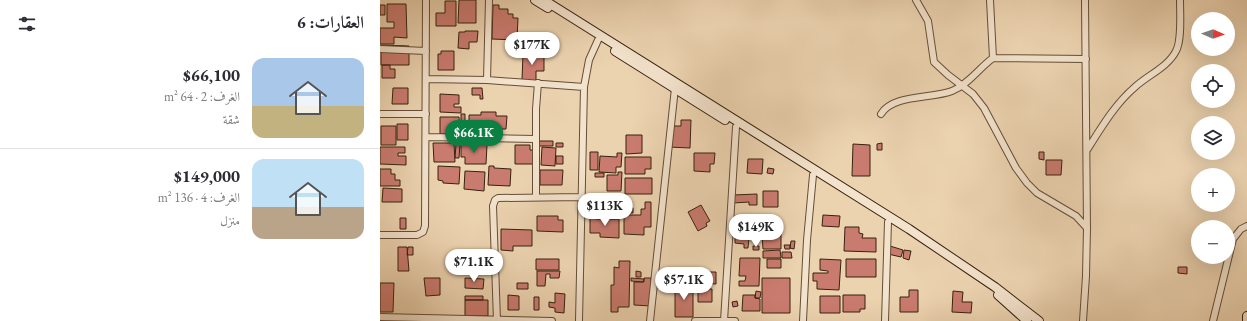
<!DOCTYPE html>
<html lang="ar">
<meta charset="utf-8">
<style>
body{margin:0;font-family:"EB Garamond",Amiri,serif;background:#f7f7f7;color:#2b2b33;direction:rtl;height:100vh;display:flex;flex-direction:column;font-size:15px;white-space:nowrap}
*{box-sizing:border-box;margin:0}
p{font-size:13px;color:#7c7c81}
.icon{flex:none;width:22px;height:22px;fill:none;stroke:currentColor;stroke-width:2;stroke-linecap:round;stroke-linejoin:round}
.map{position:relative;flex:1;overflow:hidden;direction:ltr}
.drawer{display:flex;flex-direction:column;background:#fff;width:380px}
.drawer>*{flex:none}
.needle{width:26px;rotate:92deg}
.tools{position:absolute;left:811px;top:12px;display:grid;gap:8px}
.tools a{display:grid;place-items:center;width:44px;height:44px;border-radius:50%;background:#fff;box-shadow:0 4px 16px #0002;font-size:20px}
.price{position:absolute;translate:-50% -34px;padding:0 9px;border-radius:14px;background:#fff;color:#222;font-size:13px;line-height:26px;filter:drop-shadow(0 1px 2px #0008)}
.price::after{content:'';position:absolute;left:50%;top:24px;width:12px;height:9px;margin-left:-6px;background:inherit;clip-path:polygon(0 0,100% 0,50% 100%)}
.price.on{background:#0b8043;color:#fff}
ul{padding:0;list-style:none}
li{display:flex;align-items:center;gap:12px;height:100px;padding:0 16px}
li+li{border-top:1px solid #e1e1e2}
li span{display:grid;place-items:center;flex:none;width:112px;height:80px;border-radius:12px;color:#555}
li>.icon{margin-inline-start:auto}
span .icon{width:48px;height:48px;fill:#fffc;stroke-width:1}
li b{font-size:17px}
h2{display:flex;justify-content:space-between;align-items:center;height:48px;padding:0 16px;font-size:17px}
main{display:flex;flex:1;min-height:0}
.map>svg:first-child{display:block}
</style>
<main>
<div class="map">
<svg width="867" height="321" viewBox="0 0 867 321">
<rect width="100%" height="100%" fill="#ecd3b0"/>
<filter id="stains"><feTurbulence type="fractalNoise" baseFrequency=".005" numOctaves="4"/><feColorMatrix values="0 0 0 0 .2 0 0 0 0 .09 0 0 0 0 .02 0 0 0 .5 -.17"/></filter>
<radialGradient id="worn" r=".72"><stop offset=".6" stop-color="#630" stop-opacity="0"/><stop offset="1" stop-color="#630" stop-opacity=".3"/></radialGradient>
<path fill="#ca7b6f" stroke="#37220f" d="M79 0H96V23H78Z
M65 1H76V26H56V13H65Z
M7 4H26L27 38 14 37V44H0V28H14V22H7Z
M0 5H5V15H0Z
M113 5H119V9H128V14H133V18H138L137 40 112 39Z
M85 31H98L97 42H89V49L78 48 79 32H85Z
M1 45 29 46V65H1Z
M61 51H74V70H58V54H61Z
M143 54 164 55V71H156V81L142 80Z
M2 65H10V69H15V78H2Z
M13 88H28V104H12Z
M92 88H102L103 99H100V95H92Z
M60 94 79 95V104H74V107H81V113L60 112Z
M101 112H116V116H127L126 129H89V115H101Z
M81 114H85V126H81Z
M60 117H79L80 134H60Z
M301 120H311L310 148 288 147 289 126H301Z
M17 124H28V140H17Z
M1 126H16V145H1Z
M246 135H262V153L246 154Z
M158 141H173V146H158Z
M53 143H74L75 162H54Z
M176 143H183V147H176Z
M502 143V150H497V144Z
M76 144H80L79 158H75Z
M81 144 107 145 106 164H85V157H81Z
M473 144 490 145V176H472Z
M135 145H150V150H154V164H135Z
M0 147H25V153H18V156H26V165L0 164Z
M162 147 176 148 175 166 161 165Z
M210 152H218V170H210Z
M659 152H664V160L659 159Z
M237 153H242L241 167H236V173L219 172 220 156 237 157Z
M314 153H335L334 164H330V172L314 171Z
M176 156H183V164H176Z
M245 157H271V169H265V174H245Z
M368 159H383L382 174 367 173Z
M666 160H682L681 175H666Z
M58 166 80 167 79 184 63 183V181L58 180Z
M109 166H114V168L131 169 130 186 108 185Z
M388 168 394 169 393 174 387 173Z
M0 169H11V174H15V180H20V186H0Z
M160 170H183L182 185H160Z
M85 171 105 172 104 191 84 189Z
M238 172H242L241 191H227V175H238Z
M215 173H224V177H215Z
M245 178H272V194H245Z
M3 188 22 189V202H2Z
M383 191H398V207H383Z
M377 194V205H369V202L353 203V195Z
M219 197H237V207L219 206Z
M265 202H271V227H264V235L244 234V215H261V209H265Z
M321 205 330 221 326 223 327 226 318 231 308 212Z
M245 208H253V213H245Z
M219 210H237V214H219Z
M210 214H216V219H239V238L220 237V233H210Z
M224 215H235V219L224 218Z
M443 215 460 216 459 227 442 226Z
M157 216H178V220H183V232L157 231Z
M20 218H26V229H20Z
M465 227H479V233L483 234 482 238H496V252L464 251Z
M121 229 152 230V246H133V251L121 250Z
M380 229H385V233H380Z
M355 231H364V237L369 238 368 248H364V244L355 243Z
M369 233H377L376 240 369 239Z
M401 234V249H383L382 235Z
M411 241H415L414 249 410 248Z
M404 245H410V249H405Z
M373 246H379V250H373Z
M510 246 523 250 521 257 508 254Z
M18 247H27L29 271H18Z
M28 247H33V255H27Z
M400 250 401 258H383V251Z
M524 250 531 251 529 260 523 258Z
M402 252H411L412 258H402Z
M360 258H380L379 286H359V281H365L366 276H359Z
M156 259H179V270H156Z
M387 259H401V268H387Z
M440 259 461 260 459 290 437 289V281H433V273H448V271L440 270Z
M466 259H496V277H466Z
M239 261H250L249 307H238V312H231V285H234V267L239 268Z
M798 267H807V274L798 273Z
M157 271H180L179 278H170V274H166L165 286H157Z
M256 271 261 272V277H256Z
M316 272H336V284L316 283Z
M44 278H60V295L46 296Z
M85 278 104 279 103 289 85 288Z
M251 278 264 279 263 282 251 281Z
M264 278H271V306L254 305V282H264Z
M382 278H410V313H382Z
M0 283H14L13 312H0Z
M137 283H148V289H137Z
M295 285H313V317H295Z
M318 286H325V289H332V302H318Z
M529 290H538V312H520V297H529Z
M376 291 381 292 380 298H375Z
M573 291 583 292 582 302H592L591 313 572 312Z
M175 293 185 294 184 313 175 312V308L169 307V302L175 303Z
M128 295 139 296V310H128Z
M363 295H375V298L380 299V311H362Z
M463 295H485V309H480V312H463Z
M85 296H103V300H85Z
M440 296H460V313H440Z
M154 297H159V310H154Z
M85 300H108V316H85Z
M357 301 358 306 353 307 352 302Z"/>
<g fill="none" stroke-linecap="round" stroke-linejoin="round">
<defs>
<path id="street" d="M536 0 548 21 554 62 568 75 593 94 604 108 636 168 647 183 657 193 696 216 707 228
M610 0 613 58
M0 49 46 51
M46 79 107 80 204 87
M107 80 109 0
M0 114H46
M501 114C513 94 552 99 572 91 589 84 599 68 613 58L706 59
M46 137 155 139
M707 150C721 128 735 104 755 87 768 75 788 67 796 51 802 40 800 13 800 0
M156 197V109L158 83
M0 235H37L43 232 45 226 46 0
M0 317 172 321
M117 321 113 206 115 200 118 198 202 197
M199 321 204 87 209 60 218 40
M270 321 295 88
M315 321H355
M344 321 356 127
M423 321 427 240 433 175
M505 321 508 222
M703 321 706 276 707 228 705 0
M833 321 853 239 861 229 867 226"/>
<path id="secondary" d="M155 0 168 8
M164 0 529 229 615 287 659 321
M235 51 345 120
M618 295 647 321
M867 321V316"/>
</defs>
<use href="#street" stroke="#644e37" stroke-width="8"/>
<use href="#secondary" stroke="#37220f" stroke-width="10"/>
<use href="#street" stroke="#f3e2cc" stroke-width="6"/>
<use href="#secondary" stroke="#f3e2cc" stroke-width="8"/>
</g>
<rect width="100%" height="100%" filter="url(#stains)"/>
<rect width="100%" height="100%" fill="url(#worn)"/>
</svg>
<div class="tools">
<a><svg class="needle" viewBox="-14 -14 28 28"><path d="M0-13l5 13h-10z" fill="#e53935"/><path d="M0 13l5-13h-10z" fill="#7c7c81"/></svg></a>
<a><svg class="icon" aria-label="locate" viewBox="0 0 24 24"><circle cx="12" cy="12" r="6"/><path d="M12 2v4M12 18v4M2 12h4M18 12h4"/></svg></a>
<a><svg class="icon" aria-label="layers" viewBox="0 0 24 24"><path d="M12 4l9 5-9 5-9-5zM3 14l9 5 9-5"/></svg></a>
<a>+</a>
<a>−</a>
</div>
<b class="price" style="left:152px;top:66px">$177K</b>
<b class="price on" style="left:94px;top:154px">$66.1K</b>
<b class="price" style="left:225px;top:227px">$113K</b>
<b class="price" style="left:376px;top:248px">$149K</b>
<b class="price" style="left:94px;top:283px">$71.1K</b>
<b class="price" style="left:304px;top:301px">$57.1K</b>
</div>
<section class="drawer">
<h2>العقارات: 6<svg class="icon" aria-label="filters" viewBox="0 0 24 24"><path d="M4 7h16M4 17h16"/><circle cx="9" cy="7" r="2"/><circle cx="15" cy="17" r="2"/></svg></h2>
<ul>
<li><span style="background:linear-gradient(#a9c7e8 60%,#c2b280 0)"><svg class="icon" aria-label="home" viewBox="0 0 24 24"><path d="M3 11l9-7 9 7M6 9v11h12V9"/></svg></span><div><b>$66,100</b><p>الغرف: 2 · 64 m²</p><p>شقة</p></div></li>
<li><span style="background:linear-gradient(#bfe0f5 60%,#b9a48a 0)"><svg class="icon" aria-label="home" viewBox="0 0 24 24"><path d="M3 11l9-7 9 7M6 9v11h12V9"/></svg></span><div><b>$149,000</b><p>الغرف: 4 · 136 m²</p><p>منزل</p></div></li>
</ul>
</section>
</main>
